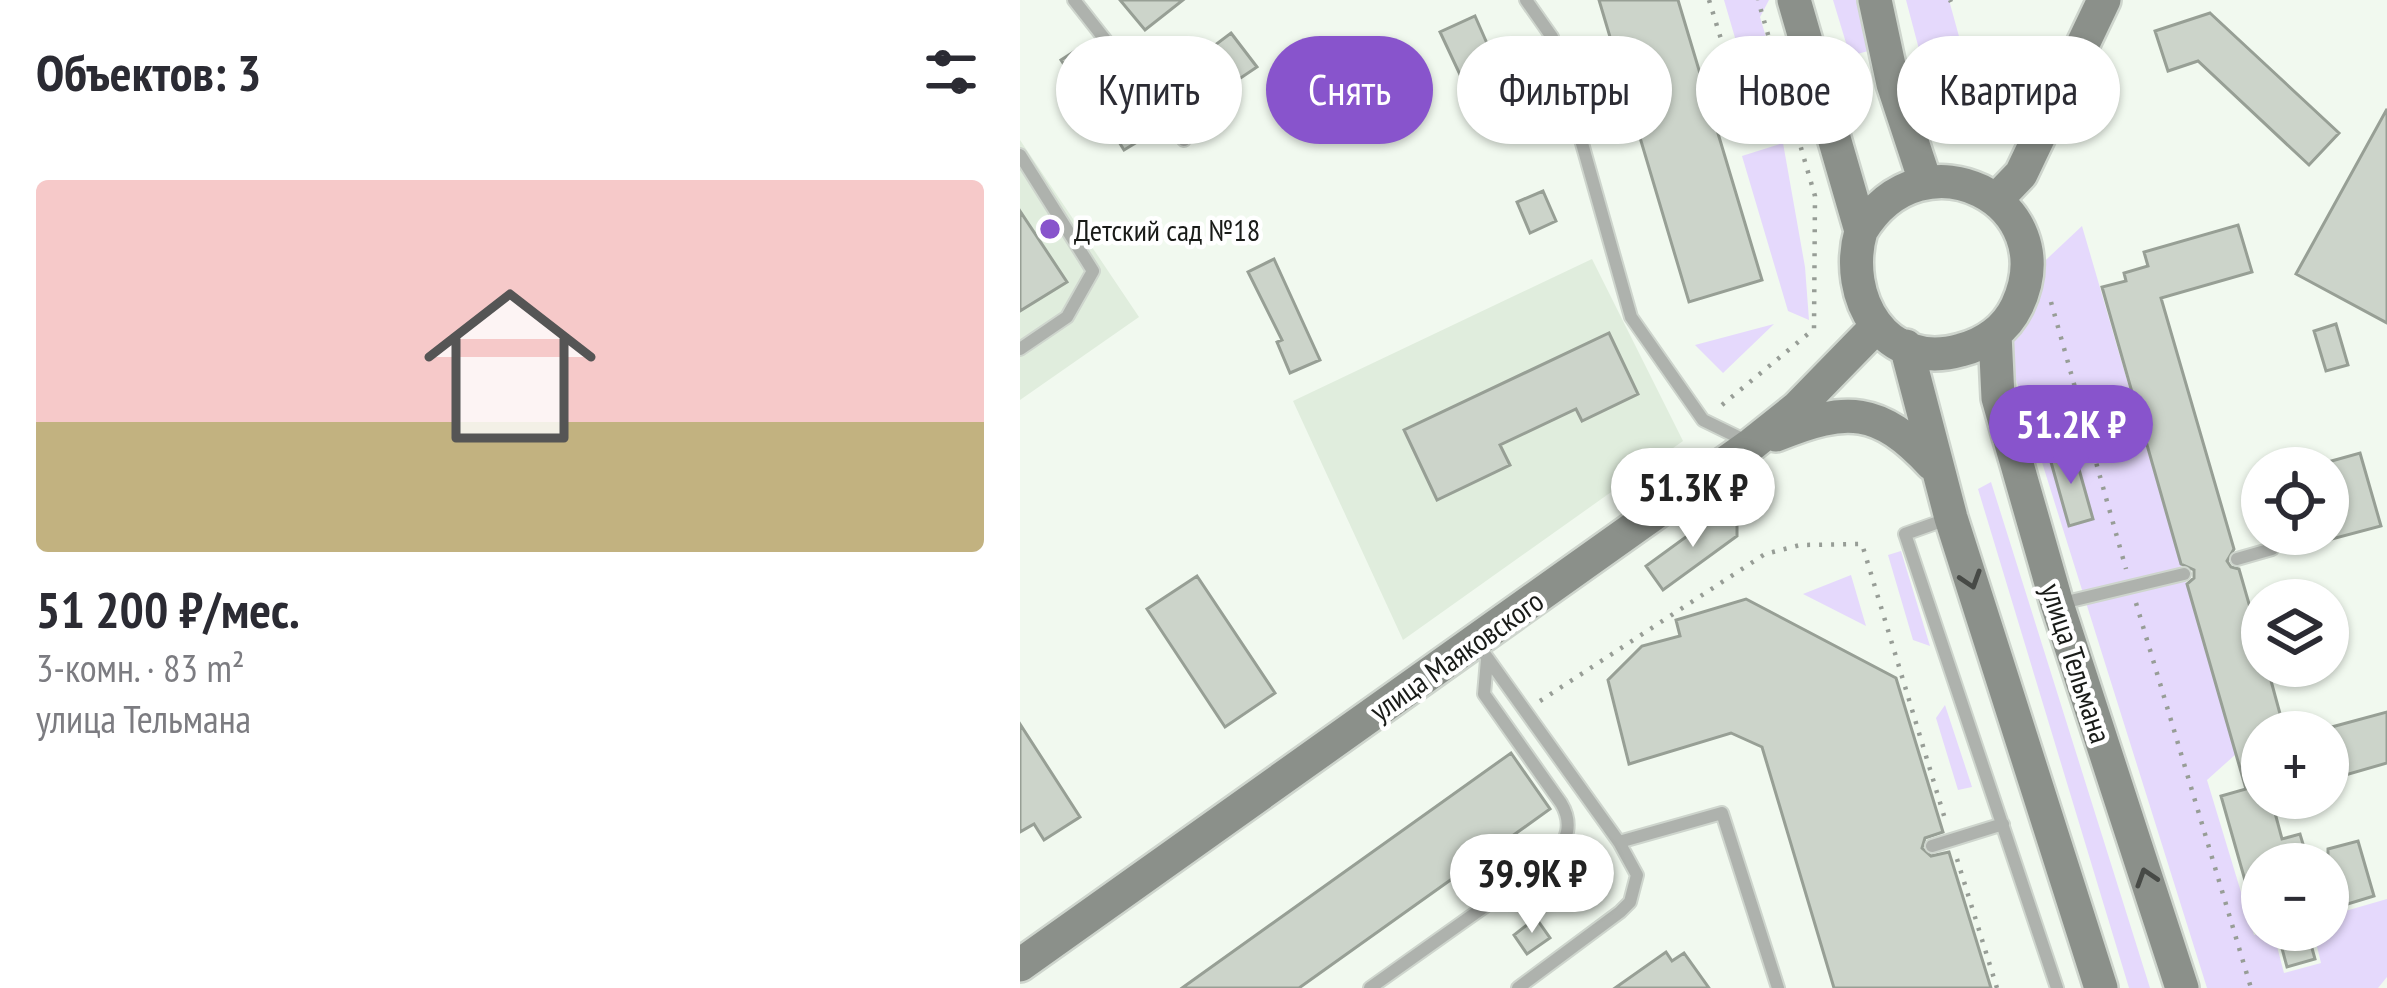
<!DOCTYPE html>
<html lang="ru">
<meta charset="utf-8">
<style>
body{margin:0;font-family:"PT Sans Narrow",sans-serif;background:#f2f2f3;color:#2b2b33;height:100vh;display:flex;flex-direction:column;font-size:45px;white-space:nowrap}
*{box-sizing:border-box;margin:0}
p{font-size:39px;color:#7c7c81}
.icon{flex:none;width:66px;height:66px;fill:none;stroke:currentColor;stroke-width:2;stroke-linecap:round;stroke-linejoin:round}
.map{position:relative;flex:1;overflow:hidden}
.side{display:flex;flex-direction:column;background:#fff;width:1020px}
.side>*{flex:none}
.banner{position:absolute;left:36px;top:36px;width:1140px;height:108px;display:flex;gap:24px}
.tools{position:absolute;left:1221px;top:447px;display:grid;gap:24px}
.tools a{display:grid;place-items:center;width:108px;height:108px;border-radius:50%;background:#fff;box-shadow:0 3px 9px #0004;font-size:60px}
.price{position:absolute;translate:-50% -102px;padding:0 27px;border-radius:42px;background:#fff;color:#222;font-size:39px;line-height:78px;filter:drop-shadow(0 3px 6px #0008)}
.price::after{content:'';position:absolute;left:50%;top:72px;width:36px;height:27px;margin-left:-18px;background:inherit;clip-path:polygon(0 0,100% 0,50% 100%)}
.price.selected{background:#8854cc;color:#fff}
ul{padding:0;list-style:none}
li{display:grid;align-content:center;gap:24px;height:636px;padding:0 36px}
li span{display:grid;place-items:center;height:372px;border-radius:12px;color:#555}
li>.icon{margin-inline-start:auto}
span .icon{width:216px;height:216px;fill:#fffc;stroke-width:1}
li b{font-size:51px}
h2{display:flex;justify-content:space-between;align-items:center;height:144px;padding:0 36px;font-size:51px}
.tag{padding:0 42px;border-radius:54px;background:#fff;box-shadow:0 3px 9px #0004;font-size:42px;line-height:108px}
.tag.selected{background:#8854cc;color:#fff}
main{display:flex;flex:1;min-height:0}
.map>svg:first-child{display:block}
</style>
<main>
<section class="side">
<h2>Объектов: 3<svg class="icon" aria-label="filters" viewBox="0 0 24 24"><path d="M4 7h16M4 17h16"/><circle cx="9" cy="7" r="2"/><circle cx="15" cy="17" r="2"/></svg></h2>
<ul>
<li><span style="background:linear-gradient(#f6c9c9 65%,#c2b280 0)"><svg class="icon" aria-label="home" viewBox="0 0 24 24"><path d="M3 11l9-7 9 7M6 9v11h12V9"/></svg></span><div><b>51 200 ₽/мес.</b><p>3-комн. · 83 m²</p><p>улица Тельмана</p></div></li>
</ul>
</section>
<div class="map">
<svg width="1367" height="988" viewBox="0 0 1367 988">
<rect width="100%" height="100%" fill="#f1f9ef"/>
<path fill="#e0eddd" d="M0 140 119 317 0 400Z
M572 259 663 441 383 640 273 401Z"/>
<path fill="#e5d9fc" d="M704 0H749L740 17 757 74 781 89 785 104 737 113Z
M813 0H845L859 48 830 56Z
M886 0H929L946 62 914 106Z
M763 143 785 267 789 320 768 311 722 156Z
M1062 226 1216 754 1187 780 1234 935 1253 931 1264 973 1301 963 1293 930H1308V916L1367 899V977L1358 988H1187L993 370 990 321 1012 273Z
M754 324 703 373 675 345Z
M971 482 1130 988H1109L958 489Z
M881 551 910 646 893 640 868 555Z
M831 575 846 626 783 594Z
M925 705 952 787 938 790 916 718Z"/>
<path fill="#ccd4ca" stroke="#979f95" stroke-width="3" d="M100 0H163L125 30Z
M579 0H658L742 280 669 302Z
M1190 13 1319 133 1289 165 1178 61 1148 71 1135 31Z
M455 16 473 57 479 54 497 93 457 111 420 32Z
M211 33 237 67 173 110 150 79Z
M66 44 85 72 60 89 41 60Z
M109 107 127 136 104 150 86 121Z
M1367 109V323L1276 274Z
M523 191 536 221 510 233 497 202Z
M0 211 47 282 0 311Z
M1218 225 1232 272 1141 298 1214 549 1207 561 1211 567 1219 569 1242 649V666H1247L1265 732H1242V798H1251L1262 839 1280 834 1289 864H1242V918L1236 919 1201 796 1226 789 1167 584 1174 578V570L1161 564 1082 287 1106 281 1104 273 1128 266 1124 252Z
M254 259 300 360 270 373 257 342 262 340 228 272Z
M1316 324 1328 365 1306 371 1294 331Z
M589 333 618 394 562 421 556 409 480 445 490 465 417 500 384 430Z
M1053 448 1073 519 1049 526 1029 455Z
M1340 453 1361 526 1312 539 1308 525V462Z
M700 512 717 525V536L643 590 626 566Z
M177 576 255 693 205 727 127 609Z
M726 599 876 678 923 832 905 838 902 848 911 856 929 852 971 988H814L742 747 711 733 609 764 588 680 622 646 660 636 656 620Z
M1367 712V763L1308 780V728Z
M0 724 60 817 24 840 14 824 0 832Z
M491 753 530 809 279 988H162Z
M1338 841 1354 896 1308 910V849Z
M516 918 530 938 507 954 494 935Z
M1257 930H1287L1295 959 1267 967Z
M646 952 652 961 664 953 689 988H595Z"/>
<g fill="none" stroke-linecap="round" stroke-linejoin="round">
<defs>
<path id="lane" d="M54 0 164 140
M506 0 532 37 611 317 683 420 726 441
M0 155 73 271 47 317 0 349
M930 518 885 534 1037 988
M1217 559 1252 549
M1038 604 1164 574
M456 642 599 842 702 813 758 988
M912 846 983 824
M350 988 533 858C548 840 553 823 541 803L464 694 467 660
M498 988 600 912 610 902 617 875 599 842"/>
<path id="secondary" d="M774 0 841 231C822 297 865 372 941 350 965 344 986 329 997 306 1046 202 903 128 841 231
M855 0 873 84 905 181
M873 84C905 111 957 136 999 115 1013 108 1026 97 1039 88
M976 200 1001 174 1084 0
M975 334 978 398 1037 604 1162 988
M886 346 931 518 1081 988
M756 435C827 406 859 407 912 464
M0 965 732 444 777 408 857 326"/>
</defs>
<use href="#lane" stroke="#ced5cd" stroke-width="16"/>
<use href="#secondary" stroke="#ced5cd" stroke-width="38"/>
<path stroke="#979d96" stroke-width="4.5" stroke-dasharray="3 9" stroke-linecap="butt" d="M689 0 732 140 777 130
M930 0 931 2
M1031 302 1106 569
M702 405 794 329 795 196 738 0
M1116 603 1231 988
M520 701 745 554 780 545 842 544 925 819
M937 859 977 988"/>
<use href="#lane" stroke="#aeb2ad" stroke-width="12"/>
<use href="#secondary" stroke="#8b908a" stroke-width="33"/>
</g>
<defs><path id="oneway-chevron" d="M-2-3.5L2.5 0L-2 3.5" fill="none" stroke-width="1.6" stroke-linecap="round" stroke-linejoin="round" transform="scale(3)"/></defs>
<g stroke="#474a46">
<use href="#oneway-chevron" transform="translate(951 580) rotate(72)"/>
<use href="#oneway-chevron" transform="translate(1126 877) rotate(-108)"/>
</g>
<circle fill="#8854cc" stroke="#fff" stroke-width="4.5" cx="30" cy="229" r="12"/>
<g text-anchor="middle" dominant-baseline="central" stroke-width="9" stroke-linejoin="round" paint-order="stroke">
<g font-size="30" fill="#191b18" stroke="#fff" text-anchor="start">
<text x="54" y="229">Детский сад №18</text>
</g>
<g font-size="30" fill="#191b18" stroke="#fff">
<text transform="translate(436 655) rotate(-35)">улица Маяковского</text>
<text transform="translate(1057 663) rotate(72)">улица Тельмана</text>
</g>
</g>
</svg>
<div class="tools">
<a><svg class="icon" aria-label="locate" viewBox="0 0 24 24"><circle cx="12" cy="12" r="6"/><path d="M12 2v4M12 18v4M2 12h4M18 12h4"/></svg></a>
<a><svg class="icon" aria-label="layers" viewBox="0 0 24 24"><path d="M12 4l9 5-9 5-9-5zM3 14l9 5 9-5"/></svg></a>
<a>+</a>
<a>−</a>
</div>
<b class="price selected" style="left:1051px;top:487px">51.2K ₽</b>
<b class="price" style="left:673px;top:550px">51.3K ₽</b>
<b class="price" style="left:512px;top:936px">39.9K ₽</b>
<div class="banner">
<a class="tag">Купить</a>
<a class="tag selected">Снять</a>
<a class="tag">Фильтры</a>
<a class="tag">Новое</a>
<a class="tag">Квартира</a>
</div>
</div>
</main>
